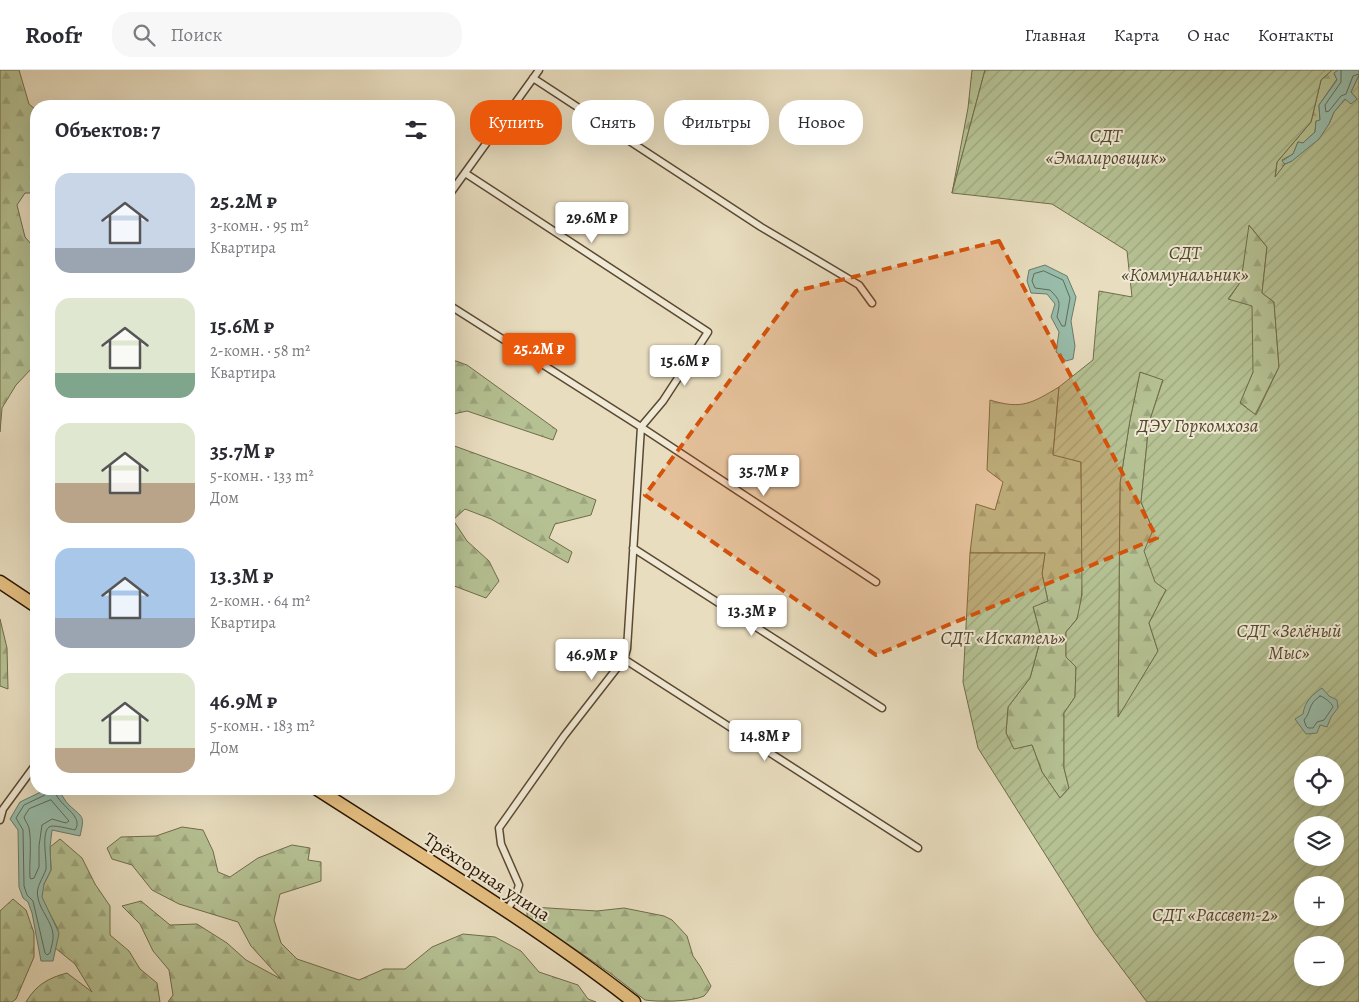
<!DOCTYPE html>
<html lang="ru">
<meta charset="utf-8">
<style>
body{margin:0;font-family:Alegreya,serif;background:#f7f7f7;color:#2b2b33;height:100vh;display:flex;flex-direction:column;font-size:19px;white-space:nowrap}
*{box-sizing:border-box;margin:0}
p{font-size:16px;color:#7c7c81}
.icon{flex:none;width:28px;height:28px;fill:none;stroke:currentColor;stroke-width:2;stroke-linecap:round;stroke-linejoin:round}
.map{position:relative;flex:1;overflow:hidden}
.side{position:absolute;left:30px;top:30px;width:425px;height:695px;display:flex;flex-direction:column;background:#fff;border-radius:20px;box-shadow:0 5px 20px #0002}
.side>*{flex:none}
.hud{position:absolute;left:470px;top:30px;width:475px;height:45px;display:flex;gap:10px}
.controls{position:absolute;left:1294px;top:686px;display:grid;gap:10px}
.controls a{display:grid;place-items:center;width:50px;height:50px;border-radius:50%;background:#fff;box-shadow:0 5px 20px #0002;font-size:25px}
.price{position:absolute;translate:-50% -42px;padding:0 11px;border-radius:5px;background:#fff;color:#222;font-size:16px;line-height:32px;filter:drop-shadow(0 1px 2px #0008)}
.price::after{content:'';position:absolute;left:50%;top:30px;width:15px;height:11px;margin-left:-8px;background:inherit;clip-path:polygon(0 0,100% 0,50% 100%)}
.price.on{background:#ea580c;color:#fff}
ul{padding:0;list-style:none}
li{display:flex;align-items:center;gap:15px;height:125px;padding:0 25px}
li span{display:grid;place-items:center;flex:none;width:140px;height:100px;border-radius:15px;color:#555}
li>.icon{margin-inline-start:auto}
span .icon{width:60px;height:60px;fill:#fffc;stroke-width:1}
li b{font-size:21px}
h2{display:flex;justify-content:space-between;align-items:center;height:60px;padding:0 25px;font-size:21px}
.pill{padding:0 18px;border-radius:20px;background:#fff;box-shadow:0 5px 20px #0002;font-size:18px;line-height:45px}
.pill.on{background:#ea580c;color:#fff}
header{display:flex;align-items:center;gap:30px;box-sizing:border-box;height:70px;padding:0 25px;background:#fff;border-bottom:1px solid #e1e1e2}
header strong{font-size:24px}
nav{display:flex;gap:28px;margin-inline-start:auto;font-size:18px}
.search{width:350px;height:45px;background:#f7f7f7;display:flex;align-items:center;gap:12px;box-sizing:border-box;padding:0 18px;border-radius:20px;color:#7c7c81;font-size:19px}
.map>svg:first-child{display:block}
</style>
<header>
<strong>Roofr</strong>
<div class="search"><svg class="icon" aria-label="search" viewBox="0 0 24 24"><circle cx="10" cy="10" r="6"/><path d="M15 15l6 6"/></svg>Поиск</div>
<nav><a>Главная</a><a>Карта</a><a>О нас</a><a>Контакты</a></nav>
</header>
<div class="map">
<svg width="1359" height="932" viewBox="0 0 1359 932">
<defs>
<pattern id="forest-firs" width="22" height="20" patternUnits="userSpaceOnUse" patternTransform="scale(1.25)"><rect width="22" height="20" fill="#b5c193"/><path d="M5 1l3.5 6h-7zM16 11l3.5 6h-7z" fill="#9ca57d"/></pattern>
<pattern id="garden-furrows" width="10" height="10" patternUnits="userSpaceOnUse" patternTransform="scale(1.25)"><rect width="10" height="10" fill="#b5c193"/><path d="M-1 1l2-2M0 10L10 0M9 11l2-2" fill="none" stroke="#9ca57d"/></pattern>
</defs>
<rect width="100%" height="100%" fill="#e8ddbf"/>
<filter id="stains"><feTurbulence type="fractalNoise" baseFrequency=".004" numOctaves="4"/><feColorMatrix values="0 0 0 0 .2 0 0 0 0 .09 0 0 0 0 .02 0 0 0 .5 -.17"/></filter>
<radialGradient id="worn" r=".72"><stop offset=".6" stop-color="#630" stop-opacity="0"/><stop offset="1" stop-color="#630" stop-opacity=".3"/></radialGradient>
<path fill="url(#forest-firs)" stroke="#706c4a" d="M0 0H19L29 34 36 40V123H25L17 135 25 167 36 180V274L33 284 32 298 16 315 2 338 0 362Z
M972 0H985L952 123 968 38Z
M1332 0H1338L1334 4 1337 9 1319 35 1320 51H1316L1315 62 1303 73 1298 72 1293 84 1282 90 1285 94 1275 108 1277 92 1311 52 1321 10Z
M1248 154 1267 177 1262 223 1274 232 1279 297 1255 345 1240 332 1253 302 1228 230 1241 211Z
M449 291H456L467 295 557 360 553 370 467 341 449 345Z
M1140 302 1163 309 1149 353 1141 432 1153 460 1166 520 1149 553 1158 581 1118 648 1120 413 1130 350Z
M1059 317 1053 384 1081 392C1081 421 1088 530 1076 550 1073 554 1069 558 1066 562V586L1076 597 1075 627 1064 643V698L1069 718 1060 728 1042 702 1032 675 1014 680 1006 663 1008 637 1030 608 1041 568 1033 536 1048 531 1042 504 1045 483H970L976 434 995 440 1003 412 987 400 990 330C1022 340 1032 333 1059 317Z
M449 374 529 403 596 430 591 445 555 454 549 468 572 482 568 493 491 449 465 439 453 450 467 471 489 491 499 511 486 528 449 514Z
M0 549 7 578 8 619 0 616Z
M182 757 203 760 213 781 218 802 230 807 258 788 292 775 310 778 308 790 321 792V811L280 824 274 850 281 873 297 889 359 910 384 899H405L432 877 463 864 495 867 521 881 539 902 578 915 588 929 596 932H168L173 925 169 900 153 881 140 854 122 836 141 831 170 855 197 854 227 873 246 890 281 909 251 876 238 852 179 834 152 820 132 795 112 789 107 778 121 767 156 766Z
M60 769 82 788 95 814 110 836V865L129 881 140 899 157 913 160 932H26C36 915 48 908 67 903L92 922 75 894 54 877 58 859 39 824 51 800 50 777Z
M13 829 26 840 34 863V887L16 929 12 932H0V841Z
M532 837 597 841 624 838 664 846 672 850 687 866 693 886 700 896 711 916C709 920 707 923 704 926 692 932 658 932 645 930L610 903 527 846V840Z"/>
<path fill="url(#garden-furrows)" stroke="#706c4a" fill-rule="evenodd" d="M985 0H1332L1321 10 1311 52 1277 92 1275 107 1285 94 1292 91 1329 54 1334 42 1345 29H1357L1351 22 1359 5V932H1147L1095 863 978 678 963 612 970 483H1045L1042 504 1048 531 1033 537 1041 567 1030 608 1008 637 1006 663 1014 679 1032 675 1042 702 1060 728 1069 718 1064 698V643L1075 627 1076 597 1066 587V562L1077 549 1082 525 1081 392 1053 385 1059 317 1093 290 1099 221 1132 227 1127 181 1052 134 952 123ZM1249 155 1267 177 1262 223 1274 232 1279 297 1256 345 1240 333 1253 302 1252 236 1228 229 1241 211ZM1140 302 1163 310 1149 353 1141 432 1153 460 1144 481 1155 512 1166 520 1149 553 1158 581 1118 647 1120 413 1130 350ZM1302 695H1335V728H1302ZM1302 755H1335V788H1302ZM1302 815H1335V848H1302ZM1302 875H1335V908H1302Z"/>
<path fill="#98bdab" stroke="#6d7a67" d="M1338 0H1359V5L1351 22 1357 29 1351 34 1345 29 1334 42 1329 54 1319 69 1292 91 1285 94 1282 91 1293 84 1298 72 1303 73 1315 62 1316 51 1320 50 1319 35 1337 10 1334 3Z
M1045 195 1067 206 1076 227 1071 251 1075 276 1073 289 1066 291 1056 282 1059 262 1051 247 1055 234 1047 224 1031 223 1027 211 1029 200Z
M1322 618 1329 626 1337 630 1338 638 1331 647 1327 657 1320 655 1317 663 1306 664 1295 649 1303 644C1305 631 1312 625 1322 618Z
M47 719 59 721C62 725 65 731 69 735 83 748 85 745 80 766L52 760 50 777 51 800 44 814 42 827 59 863 53 891H41L32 843 28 832 23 828 19 817 18 760 10 749 20 732Z"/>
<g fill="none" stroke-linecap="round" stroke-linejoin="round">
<path stroke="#626a56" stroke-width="1" d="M1341 0V12L1325 35 1326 42 1329 41 1341 26 1346 24 1353 6 1359 4
M1044 201 1063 210 1070 228 1065 256H1062L1057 247C1060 232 1061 231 1050 220L1035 218 1032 211 1034 204Z
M1320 626C1323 626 1332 633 1333 637L1324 650 1317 652 1313 658H1308L1306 656 1304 650C1312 641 1307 635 1320 626Z
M48 719 45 725 24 735 16 748 23 760 24 816 27 825 33 831 45 883 47 885 50 883C51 877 54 870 53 864 52 852 40 840 38 828 35 817 43 809 46 799 47 790 41 763 49 757 52 754 70 759 75 760 85 745 57 736 54 719
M51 730 69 751 66 753 52 749 42 755 39 776V797L34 808 31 809 30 808C29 791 32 775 29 758 28 754 25 751 24 747L29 739Z"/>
<defs>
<path id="street" d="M533 8 761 157 859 215 872 233
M465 103 708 262 663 331 641 357 627 579 624 589 564 666 499 758 501 774 519 815 515 828 506 841
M449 125 539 0
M449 235 641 357 876 512
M633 478 882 638
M624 589 918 778
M0 750 3 739 36 694"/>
<path id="highway" d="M0 512 36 536
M317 719C424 788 534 854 634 932"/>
</defs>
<use href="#street" stroke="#5b4830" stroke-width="9"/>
<use href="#highway" stroke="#2c1601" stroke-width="15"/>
<use href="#street" stroke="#f0e9d5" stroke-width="6"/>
<use href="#highway" stroke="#e4be80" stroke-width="12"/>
</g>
<path fill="#d5520b" fill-opacity="0.2" stroke="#d5520b" stroke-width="4" stroke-dasharray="10 6" stroke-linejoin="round" d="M999 171 1157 468 876 585 645 425 796 221Z"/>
<g text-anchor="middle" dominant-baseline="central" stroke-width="4" stroke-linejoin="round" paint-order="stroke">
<g font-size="19" font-style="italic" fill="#55492d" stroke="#f0e9d5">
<text x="1106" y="66">СДТ<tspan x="1106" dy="22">«Эмалировщик»</tspan></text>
<text x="1185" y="183">СДТ<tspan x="1185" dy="22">«Коммунальник»</tspan></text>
<text x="1198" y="356">ДЭУ Горкомхоза</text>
<text x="1289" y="561">СДТ «Зелёный<tspan x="1289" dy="22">Мыс»</tspan></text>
<text x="1003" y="568">СДТ «Искатель»</text>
<text x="1215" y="845">СДТ «Рассвет-2»</text>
</g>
<g font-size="19" fill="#2c1601" stroke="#f0e9d5">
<text transform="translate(487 807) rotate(33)">Трёхгорная улица</text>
</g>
</g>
<rect width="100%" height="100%" filter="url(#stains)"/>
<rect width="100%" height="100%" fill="url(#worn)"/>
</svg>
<div class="controls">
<a><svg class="icon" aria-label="locate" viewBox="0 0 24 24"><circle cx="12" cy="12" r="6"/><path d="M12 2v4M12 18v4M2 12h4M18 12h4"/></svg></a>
<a><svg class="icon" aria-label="layers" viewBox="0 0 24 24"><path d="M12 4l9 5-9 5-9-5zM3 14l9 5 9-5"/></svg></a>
<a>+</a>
<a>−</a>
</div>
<b class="price" style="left:592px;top:174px">29.6M ₽</b>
<b class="price on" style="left:539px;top:305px">25.2M ₽</b>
<b class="price" style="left:685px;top:317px">15.6M ₽</b>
<b class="price" style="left:764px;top:427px">35.7M ₽</b>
<b class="price" style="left:752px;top:567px">13.3M ₽</b>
<b class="price" style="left:592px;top:611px">46.9M ₽</b>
<b class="price" style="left:765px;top:692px">14.8M ₽</b>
<div class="hud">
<a class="pill on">Купить</a>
<a class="pill">Снять</a>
<a class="pill">Фильтры</a>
<a class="pill">Новое</a>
</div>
<section class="side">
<h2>Объектов: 7<svg class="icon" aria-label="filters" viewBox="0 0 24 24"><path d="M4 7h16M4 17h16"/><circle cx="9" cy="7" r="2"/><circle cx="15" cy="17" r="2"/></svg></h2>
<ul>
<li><span style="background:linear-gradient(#c9d6e8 75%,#9aa5b1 0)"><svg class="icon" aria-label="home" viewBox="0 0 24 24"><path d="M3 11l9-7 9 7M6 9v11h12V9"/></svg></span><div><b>25.2M ₽</b><p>3-комн. · 95 m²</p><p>Квартира</p></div></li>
<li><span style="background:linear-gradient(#dfe7d0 75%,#7fa58c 0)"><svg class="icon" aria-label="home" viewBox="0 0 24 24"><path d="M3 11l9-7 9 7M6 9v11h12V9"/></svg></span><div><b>15.6M ₽</b><p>2-комн. · 58 m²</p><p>Квартира</p></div></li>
<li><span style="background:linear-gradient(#dfe7d0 60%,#b9a48a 0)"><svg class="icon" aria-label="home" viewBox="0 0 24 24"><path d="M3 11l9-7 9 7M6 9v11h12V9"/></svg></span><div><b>35.7M ₽</b><p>5-комн. · 133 m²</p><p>Дом</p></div></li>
<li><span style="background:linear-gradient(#a9c7e8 70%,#9aa5b1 0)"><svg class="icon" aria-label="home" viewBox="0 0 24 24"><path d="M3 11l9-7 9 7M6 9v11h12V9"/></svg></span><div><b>13.3M ₽</b><p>2-комн. · 64 m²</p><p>Квартира</p></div></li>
<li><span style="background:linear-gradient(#dfe7d0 75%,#b9a48a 0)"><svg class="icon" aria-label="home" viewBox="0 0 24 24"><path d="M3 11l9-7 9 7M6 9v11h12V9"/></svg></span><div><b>46.9M ₽</b><p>5-комн. · 183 m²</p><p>Дом</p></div></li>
</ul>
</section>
</div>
